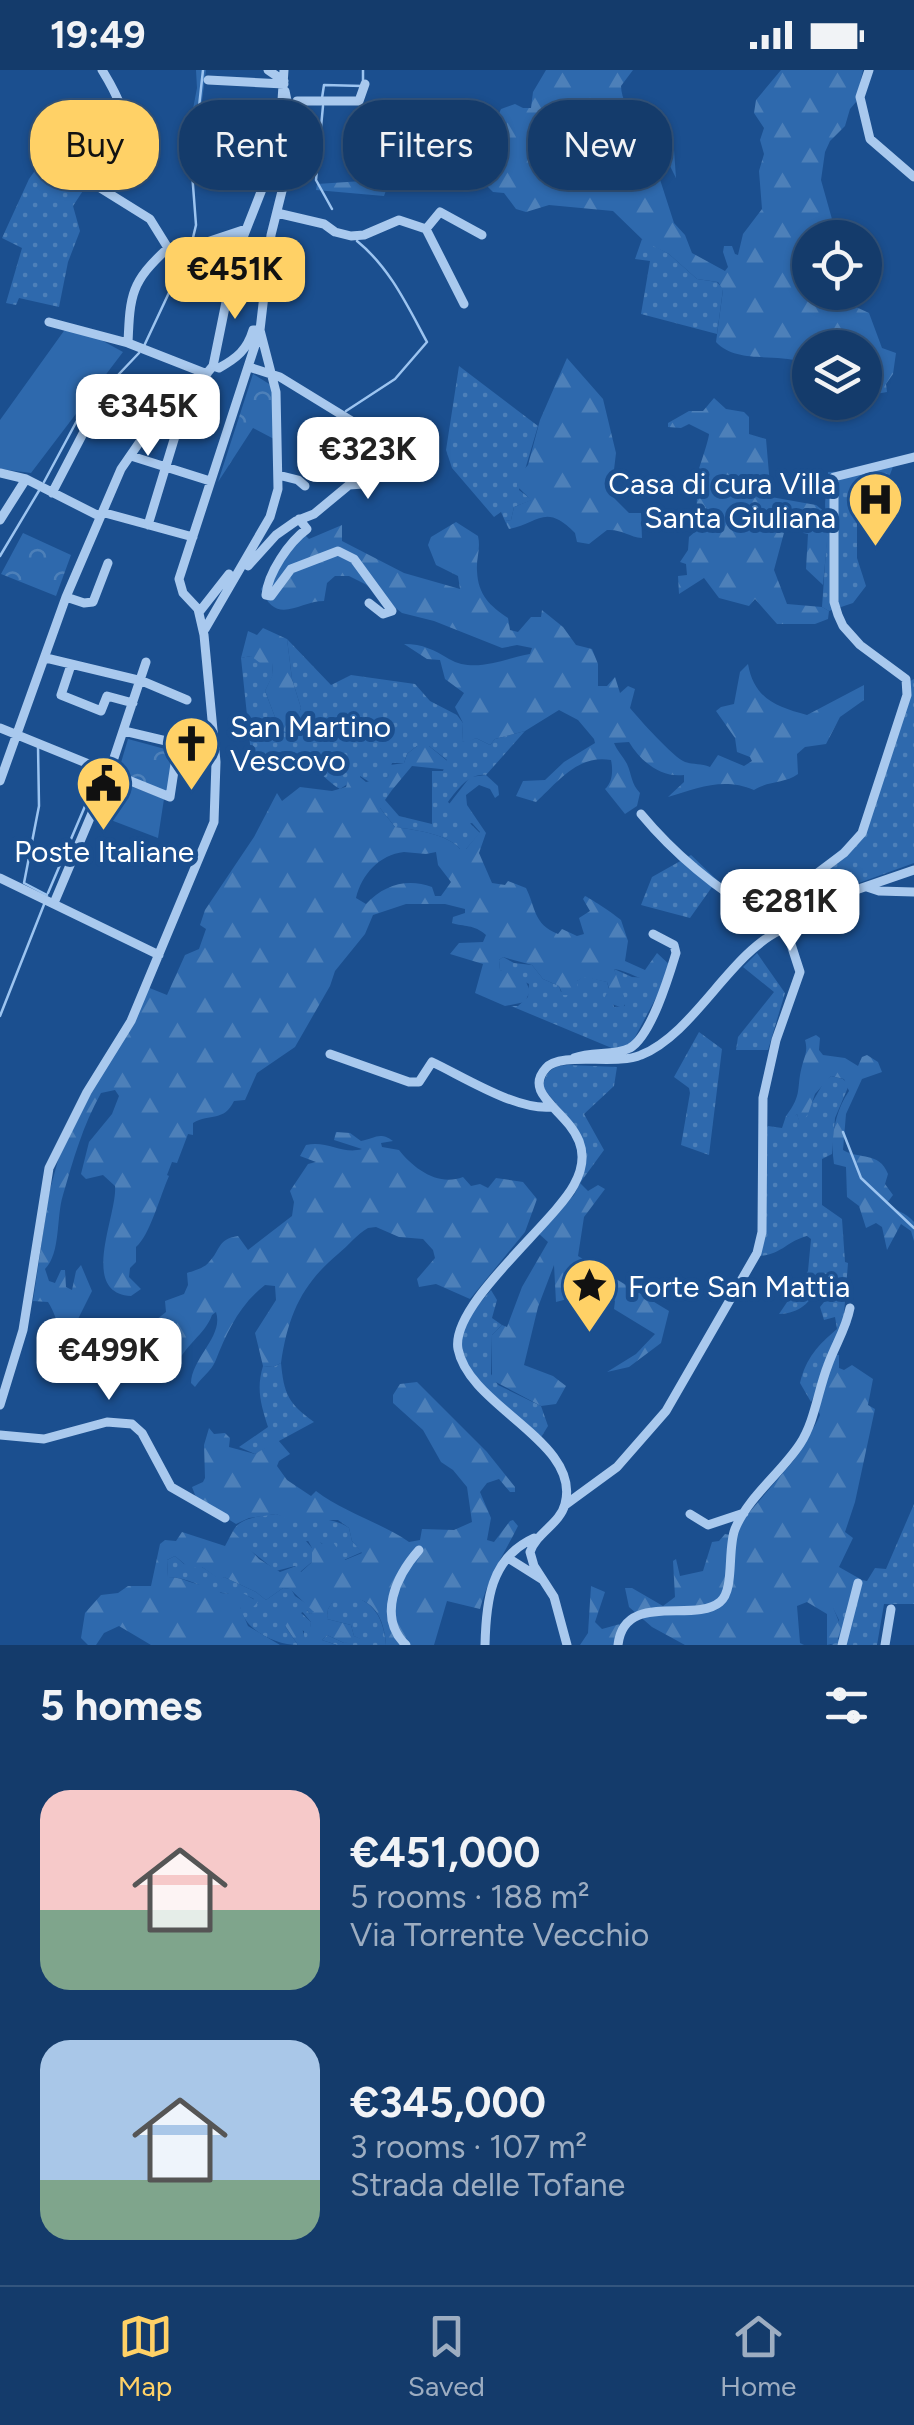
<!DOCTYPE html>
<meta charset="utf-8">
<style>
body{margin:0;font-family:Figtree,sans-serif;background:#214673;color:#f1f3f6;height:100vh;display:flex;flex-direction:column;font-size:38px;white-space:nowrap}
*{box-sizing:border-box;margin:0}
p{font-size:32px;color:#9dadc1}
.icon{flex:none;width:55px;height:55px;fill:none;stroke:currentColor;stroke-width:2;stroke-linecap:round;stroke-linejoin:round}
.map{position:relative;height:1575px;overflow:hidden}
.panel{display:flex;flex-direction:column;background:#143b6b;flex:1}
.panel>*{flex:none}
.hud{position:absolute;left:30px;top:30px;width:855px;height:90px;display:flex;gap:20px}
.controls{position:absolute;left:792px;top:150px;display:grid;gap:20px}
.controls a{display:grid;place-items:center;width:90px;height:90px;border-radius:50%;background:#143b6b;box-shadow:0 2px 8px #0004,0 0 0 2px #33557e;font-size:50px}
.price{position:absolute;translate:-50% -85px;padding:0 22px;border-radius:20px;background:#fff;color:#222;font-size:32px;line-height:65px;filter:drop-shadow(0 2px 5px #0008)}
.price::after{content:'';position:absolute;left:50%;top:60px;width:30px;height:22px;margin-left:-15px;background:inherit;clip-path:polygon(0 0,100% 0,50% 100%)}
.price.on{background:#ffd166;color:#111}
ul{padding:0;list-style:none}
li{display:flex;align-items:center;gap:30px;height:250px;padding:0 40px}
li span{display:grid;place-items:center;flex:none;width:280px;height:200px;border-radius:30px;color:#555}
li>.icon{margin-inline-start:auto}
span .icon{width:120px;height:120px;fill:#fffc;stroke-width:1}
li b{font-size:42px}
h2{display:flex;justify-content:space-between;align-items:center;height:120px;padding:0 40px;font-size:42px}
.chip{padding:0 35px;border-radius:40px;background:#143b6b;box-shadow:0 2px 8px #0004,0 0 0 2px #33557e;font-size:35px;line-height:90px}
.chip.on{background:#ffd166;color:#111}
.status{display:flex;justify-content:space-between;align-items:center;height:70px;padding:0 50px;background:#143b6b;direction:ltr}
.status svg{height:28px;fill:currentColor}
.dock{display:flex;justify-content:space-around;align-items:center;height:140px;border-top:2px solid #33557e;background:#143b6b;font-size:28px;color:#9dadc1}
.dock a{display:grid;justify-items:center;gap:5px}
.dock .on{color:#ffd166}
.map>svg:first-child{display:block}
</style>
<div class="status"><b>19:49</b><svg viewBox="0 0 49 12"><path d="M0 12V9h3v3zM5 12V6h3v6zM10 12V3h3v9zM15 12V0h3v12zM26 1h20v11H26zM47 4h2v5h-2z"/></svg></div>
<div class="map">
<svg width="914" height="1575" viewBox="0 0 914 1575">
<defs>
<pattern id="grass-dots" width="8" height="8" patternUnits="userSpaceOnUse" patternTransform="scale(2.5)"><rect width="8" height="8" fill="#2e69ad"/><path d="M2 2h.1M6 6h.1" fill="none" stroke="#4d80b9" stroke-width="1.8" stroke-linecap="round"/></pattern>
<pattern id="forest-firs" width="22" height="20" patternUnits="userSpaceOnUse" patternTransform="scale(2.5)"><rect width="22" height="20" fill="#2e69ad"/><path d="M5 1l3.5 6h-7zM16 11l3.5 6h-7z" fill="#4d80b9"/></pattern>
<pattern id="park-crowns" width="20" height="18" patternUnits="userSpaceOnUse" patternTransform="scale(2.5)"><rect width="20" height="18" fill="#2e69ad"/><path d="M2 6a3 3 0 1 1 6 0M12 15a3 3 0 1 1 6 0" fill="none" stroke="#4d80b9"/></pattern>
</defs>
<rect width="100%" height="100%" fill="#1b4f8f"/>
<path fill="url(#grass-dots)" d="M58 68 69 93 90 110 73 136 80 161 68 192 59 237 19 228 16 235 6 233 22 178 2 168 29 109Z
M642 169 669 184 697 209 717 212 723 219 717 264 641 244 650 191 635 189Z
M459 296 538 356 519 420 532 430 514 437 511 450 505 451 501 442 494 447 452 398 446 380Z
M896 389 872 451 857 450V488L866 516 853 533 829 541 822 537 828 451C821 430 829 424 828 402L864 401Z
M287 569 331 615 351 605 415 614 430 631 457 645 463 653 462 671 467 672 476 668 490 675 495 669 525 661 486 705C469 703 458 719 448 732L480 763 466 779H460C448 764 415 760 395 757L380 738V720H392L385 730 399 746 432 754V701H443L447 690 429 676H417L407 684 404 693H392L388 707 371 713 360 706 340 719C321 709 306 680 285 681 277 681 264 692 255 696L252 693 241 588 251 586 272 592 273 605 265 621 280 660 291 663 301 638 292 609Z
M914 609V793L856 814 800 849 790 842 782 829 860 763 889 677 906 613Z
M691 785 717 810 690 848 641 835 652 807Z
M757 883 785 923 768 980H736L738 967 774 922 743 897Z
M503 887 514 893 532 895 543 909 559 916 561 922 584 906 607 912 614 937 625 936 614 899 632 907 666 909 626 984 511 936H518L528 927 529 914 500 900 499 890Z
M699 962 722 979 709 1085 681 1075 690 1023 689 1018 674 1007Z
M568 995 617 997 614 1016 584 1044 604 1080 580 1113C598 1066 568 1052 543 1017 545 1001 553 996 568 995Z
M831 1006 843 1009 849 1015 835 1048 832 1084 822 1089V1135L842 1149 845 1192 848 1193 844 1244 851 1252 811 1332 800 1313C806 1288 818 1275 837 1259L835 1247 824 1250 820 1237 832 1222 821 1216C808 1233 801 1243 779 1244L808 1201 811 1169 807 1166C787 1171 781 1185 759 1186L760 1067 768 1056 782 1058 786 1046 793 1047 797 1044 800 1053 824 1012Z
M491 1220 497 1230 492 1248 502 1255 492 1265 491 1304 498 1315 541 1336 548 1356 540 1369C517 1347 454 1301 461 1266 465 1249 480 1233 491 1220Z
M281 1293C284 1324 288 1333 314 1352L255 1384 239 1377 268 1357C261 1335 256 1319 263 1296L273 1297Z
M914 1434V1534H884L877 1575H831L839 1569V1550L832 1536 851 1542 862 1510 867 1511 875 1498 886 1499Z
M276 1444C301 1454 326 1442 349 1458L352 1471 362 1482 344 1490 320 1472 306 1471 312 1478 313 1491 300 1502 295 1496 276 1501 240 1472 233 1461C240 1447 261 1446 276 1444Z
M175 1486 184 1494 202 1497 220 1509 224 1507 256 1522 266 1530 283 1518 291 1519 295 1526 313 1538 314 1543 310 1544 307 1540 301 1543 311 1552 309 1569H304V1561L285 1556 298 1575C276 1575 244 1560 240 1537H248L254 1529C241 1522 236 1526 223 1523 204 1519 188 1507 168 1507L167 1490Z
M346 1526C374 1528 384 1550 386 1575H337L322 1570 327 1565 344 1573 360 1569 354 1566 351 1555 327 1549 328 1539 334 1529Z"/>
<path fill="url(#forest-firs)" fill-rule="evenodd" d="M196 0H206L199 54 209 58 208 75 217 94 192 93 187 105 184 86 197 18Z
M546 0H633L621 16C622 44 649 57 673 66L676 108 664 84 655 94 674 153 685 165 692 183 725 201 728 197 723 182 724 176H732L735 184 738 185 743 164 762 139 759 101 764 84 760 70 764 58 754 43 756 30 781 0H863L856 32 850 39 845 56 830 71 825 82 821 110 837 167 810 168V222L850 223 856 237 869 243 882 278 896 283 893 304 886 314 887 322 865 326V278H810V318L799 314 802 292C776 283 736 294 716 272L723 220 718 212 697 209 669 184 645 172 613 141 549 135 526 142 516 139 504 123 493 122 480 109 448 104 390 109 384 126 316 120 317 114 362 111 361 94 369 87 425 95 432 89 492 95 495 52 501 39 515 34 523 38H531L533 22Z
M567 288 603 329 616 383 611 425 629 443H641L642 468C629 467 622 459 607 460L589 474 577 472 575 463C545 432 538 454 509 459L505 451 511 450 514 437 531 430 517 416 518 406 528 395 540 350Z
M714 328 726 339 744 342 749 347V364L766 369 771 427 816 435 825 442 828 461 823 515 806 499 808 464 785 459 774 500 787 534 822 537 829 541 828 549 815 554H777L755 529 749 536 719 528 704 508 679 524 678 506 687 505 686 494 680 492 688 480 689 467 696 461 697 425 694 412C696 408 709 370 709 364L689 354 681 358 668 357V353L689 341H703Z
M456 452 478 466C481 479 476 488 477 501 478 525 490 536 508 548L510 560 518 562 531 547H541L542 540 563 557 576 575 592 579 598 594V616H607L615 607 620 623 628 616 635 619 630 638C638 648 674 688 685 692 694 695 701 693 710 697L718 685 744 696 752 691 750 687 737 682 735 668 716 641 721 637 734 634 740 602 748 594C754 629 777 637 807 645L864 615V630L840 647 826 674 805 677 797 684 798 704C784 714 770 710 754 720 723 707 698 718 668 727L684 712V705C661 708 640 691 629 672L614 673C617 681 623 686 627 694 632 705 631 714 640 723L637 736 625 744 605 719C613 712 613 699 611 690 578 684 558 712 536 732L516 726 523 711 545 710 564 692 595 673 594 669 578 650 559 640 525 661 495 669 490 675 476 668 467 673 462 671 463 653 455 637 464 623 445 609 440 590 427 589 404 574C423 574 434 580 449 589 475 604 505 588 530 584L532 578 517 575 502 578 434 551 402 543 365 514 349 506H335L327 513 324 531C299 531 276 557 261 519L299 459 309 469 342 455V471L404 503 460 519 458 506 436 495 428 475 431 467Z
M263 558 287 569 292 609 301 638 291 664 280 660 265 621 273 604 272 593H260L251 586 241 588 248 561 257 565Z
M417 676H429L451 694 450 700 412 696 392 720H380V738L395 757C415 760 448 764 460 779H466L480 762 472 753 462 756 446 738 470 707 486 705 498 716 499 725 495 728 490 719 479 715 466 725 467 735 486 763 479 783 492 813 505 815 508 811 526 818C536 838 533 854 558 864L562 859 577 866 584 864 579 848 590 841 583 829 585 826C593 830 614 844 621 850L628 871 625 891 645 900 657 883 672 897 664 911C648 916 630 901 614 899L626 932 623 938 603 931 609 918 607 912 584 907 577 911V925H563L559 916 543 909 532 895 503 887 499 890 500 900 524 907 530 921 525 932 505 936 475 923 483 894 450 884 459 873 483 872 486 865C474 854 464 857 452 853L453 847 465 843V839L445 834H406L373 845 365 864 335 901 330 916 295 977 257 1003 245 1030 234 1031C224 1052 210 1043 193 1053V1065L188 1064 177 1093 172 1092 167 1105 169 1106C160 1126 150 1165 136 1177V1192L130 1198 129 1207 141 1219 131 1226C78 1223 118 1144 115 1116L103 1105 86 1109 81 1104 89 1072 112 1044 119 1026 115 1020 101 1023C83 1055 73 1090 63 1125 56 1147 61 1183 45 1199L49 1211 55 1213 61 1200H65L66 1217 72 1220 76 1201 81 1195 92 1221 73 1259 82 1276 98 1282 104 1276 99 1254 103 1250 128 1259 142 1249 156 1250 166 1242 165 1231 184 1224 188 1215 187 1203C193 1201 205 1198 209 1192 221 1180 217 1169 238 1166L248 1180 292 1146 294 1132 290 1121 308 1094 316 1092 300 1086 306 1075C327 1070 343 1085 362 1079L334 1070 336 1062 350 1063 361 1071C375 1069 379 1061 393 1071L381 1073 382 1077 399 1080C413 1098 438 1117 463 1107L471 1116 480 1114 488 1118 496 1108 523 1112 537 1129 525 1162 470 1229 436 1214 419 1217 417 1209 435 1188 433 1180 423 1169 399 1167 376 1157 368 1158C356 1165 349 1175 338 1184 302 1214 288 1245 281 1293L273 1297 263 1296 255 1263 276 1230 275 1216 265 1215C239 1235 227 1262 215 1292 211 1301 201 1308 195 1317L191 1313C192 1287 224 1266 216 1242L212 1245C205 1265 184 1275 176 1297L150 1299 146 1310H135L129 1295 97 1294 74 1289C58 1272 60 1250 48 1232L33 1231 49 1123 62 1076 147 917 167 925 185 885 199 879 206 859 200 855 205 840 254 767 277 723 282 731 300 717 332 721 346 717 351 701 361 700 360 707 366 712 388 707 390 695 404 693 407 684ZM404 782 426 784 436 782 438 795 451 812 441 826H435L432 817C407 808 384 815 366 834L356 828C362 804 379 785 404 782Z
M816 965 820 968 819 980 823 985 845 988 858 996 862 987 867 985 878 992 882 1002 862 1009 846 1044 843 1080C860 1090 879 1081 888 1104L885 1114 893 1125 887 1133C895 1142 905 1141 914 1152V1171L911 1161 901 1154 887 1180 882 1157 876 1153 866 1158 859 1136 847 1127 846 1097 834 1094C830 1069 835 1041 849 1021L844 1009 831 1006 815 1024 808 1044 800 1055 797 1044 793 1048 786 1046C803 1024 796 1018 802 996 805 985 808 981 805 970Z
M580 1113 588 1121 598 1115 605 1119 584 1147 578 1186 669 1241 661 1273 629 1297 607 1302 636 1284 655 1264 614 1239 615 1231 606 1221 592 1223 588 1230 571 1228 556 1232 554 1195 538 1237 524 1295 553 1306 566 1316 556 1334 541 1336 492 1310V1265L502 1255 507 1257 522 1217 548 1172 538 1163 574 1125Z
M833 1284 839 1285V1298L844 1300 852 1295 873 1309 868 1335 875 1339 855 1432 845 1462 853 1468 839 1497 862 1510 851 1543 833 1537 841 1557 837 1573 827 1575V1544L807 1532 797 1536 800 1573 804 1575H685L652 1557 629 1537 625 1518H632L663 1536 675 1527 673 1491 676 1489 680 1506 703 1501 712 1472 719 1471 725 1464 730 1465 794 1390C801 1374 813 1362 820 1345L814 1329Z
M417 1312 487 1382 515 1417V1422H510L499 1409 487 1413 480 1422 491 1448 487 1470 494 1472 510 1451 513 1450 518 1456C504 1484 488 1508 480 1539L447 1531 434 1575H386C384 1543 369 1521 334 1530L328 1539 327 1549 351 1555 354 1566 361 1569 359 1572 344 1573 327 1565 322 1570 337 1575H298L278 1545 286 1541C296 1549 303 1556 305 1569H308L311 1552 300 1539 304 1537 310 1544 314 1542 290 1519 283 1518 266 1530 256 1522 224 1507 220 1510 202 1497H188L175 1486 167 1490 168 1507C184 1507 196 1517 210 1515L221 1523 230 1524 238 1520 258 1532 252 1538 240 1537 248 1556 280 1575H151L119 1556 104 1563 96 1575H88L81 1568 85 1543 101 1525 118 1523 128 1516H151L160 1474 165 1470 176 1471 182 1462 225 1476 233 1461 259 1489 280 1502 296 1496 301 1502 312 1492V1478L306 1467H316L322 1474 331 1469 345 1490 362 1483 352 1471 349 1458 338 1450H290L276 1444 249 1448 236 1454 197 1430 192 1417 203 1412 205 1408 204 1375 209 1358 214 1364 225 1363 230 1368 229 1377 255 1384 278 1370 290 1384 279 1391 277 1396 287 1410 311 1426 316 1421C343 1442 382 1453 409 1472L420 1470 422 1459 454 1460 472 1452 467 1417 453 1400 441 1392 423 1360 393 1333V1325L400 1314Z
M591 1516 605 1522 595 1552 602 1559 620 1554 617 1575H580L588 1563Z"/>
<path fill="url(#park-crowns)" d="M253 304 274 317V369L253 358 218 412Z
M23 463 71 485 56 526 1 504Z
M128 669 176 682 167 722 118 703Z"/>
<path fill="#2e69ad" d="M66 258 94 266 123 282 31 403 0 399V350Z
M110 708 164 729 158 768 95 744Z"/>
<g fill="none" stroke-linecap="round" stroke-linejoin="round">
<path stroke="#9cc4f0" stroke-width="2.5" d="M322 28 324 15 363 16V0
M323 36 316 110 332 139
M192 172 196 155 192 102 203 0
M144 276 189 180
M346 341 395 309 427 272C407 235 390 198 357 171
M44 412 80 345 139 283
M0 486 40 419
M38 675 39 736 24 813 47 825
M48 823 100 701
M0 946 45 832
M843 1062 861 1108 914 1158"/>
<path stroke="#a9c9ee" stroke-width="9" d="M102 0C115 21 137 60 122 85 114 97 102 101 97 116L150 149 168 178
M268 0 284 11
M869 0 860 27 870 69 914 107
M208 10 284 14
M293 44 297 31H359L365 14
M277 143 324 154 335 162 351 166 364 165 399 150 426 159 464 234
M426 159 440 142 482 165
M168 178 198 175 246 159
M49 252 128 273 207 304
M128 273C130 224 131 212 168 178
M213 296 219 298C237 288 247 280 253 260H260
M249 297 280 307 355 353 364 361 377 393
M131 386 210 411
M0 403 26 409 97 445 105 443 193 467
M278 405 298 410 305 416
M52 423 89 352
M299 449 307 459C289 472 268 503 266 525L271 526 291 499 338 481 354 489 392 541 383 544 369 533
M0 450 26 409
M148 455 187 327
M248 496 276 465 296 451 314 444 349 415 363 414 376 402
M66 527 121 399 150 357 187 327 213 296 235 188 279 76 284 0
M200 541 229 504
M205 559 270 447 278 419 276 322 260 260 271 165 295 69 285 21
M46 588 142 611 187 630
M71 595 61 625 101 641 107 626 133 633
M0 658 170 727 175 694
M124 661 179 674 215 678
M0 711 66 527 84 533 93 532 108 493
M641 744C680 791 727 827 781 857
M0 808 159 885
M867 817 879 821 914 822
M54 833 109 703 146 592
M785 850 780 842 781 835 796 819 844 783 862 763 907 625 906 609 860 575 843 556 838 545 834 532V407L914 387
M795 862 850 822 914 800
M330 984 409 1012H419L432 992C464 1007 517 1041 552 1037
M574 988C592 981 614 986 630 978 651 966 669 906 676 883L674 875 653 864
M0 1335 23 1260 49 1098 87 1022 131 951 214 752 216 692 204 565 198 539 183 523 179 509 260 260
M0 1365 44 1369 107 1352 132 1354 142 1363 171 1417 225 1448
M565 1435 617 1397 666 1341 757 1183 762 1162 763 1028 776 970 800 902 788 865
M690 1444 708 1455 744 1443
M508 1488 543 1510
M406 1575C377 1547 396 1506 419 1480
M485 1575C486 1532 490 1488 534 1468
M567 1575 554 1527 534 1496 530 1482C537 1462 560 1454 565 1434 582 1372 469 1337 458 1279 450 1235 553 1154 574 1115 610 1050 513 1034 546 998 561 981 616 996 641 985 694 964 730 883 781 860L782 851 792 849 797 859
M618 1575C624 1520 694 1554 720 1532 735 1520 727 1479 735 1459 748 1427 781 1403 800 1374 815 1351 818 1320 828 1295 835 1275 846 1259 850 1238
M842 1575 858 1513
M885 1575 891 1539"/>
</g>
<defs>
<symbol id="hospital-pin" viewBox="-11 -11 22 30"><path d="M0 17L-7.5 6A9.5 9.5 0 1 1 7.5 6Z" fill="#ffd166" stroke="#1b4f8f"/><path d="M-5-5h3v3.5h4V-5h3V5h-3V1.5h-4V5h-3Z" fill="#111"/></symbol>
<symbol id="church-pin" viewBox="-11 -11 22 30"><path d="M0 17L-7.5 6A9.5 9.5 0 1 1 7.5 6Z" fill="#ffd166" stroke="#1b4f8f"/><path d="M-1.2-6h2.4v3.5h3.3v2.4h-3.3V6h-2.4V-.1h-3.3v-2.4h3.3Z" fill="#111"/></symbol>
<symbol id="civic-pin" viewBox="-11 -11 22 30"><path d="M0 17L-7.5 6A9.5 9.5 0 1 1 7.5 6Z" fill="#ffd166" stroke="#1b4f8f"/><path d="M-.6-6.5H3V-4.5H.6V-3L4-1V1h2V6H-6V1h2V-1L-.6-3ZM-1.2 2.5V6h2.4V2.5Z" fill="#111"/></symbol>
<symbol id="sight-pin" viewBox="-11 -11 22 30"><path d="M0 17L-7.5 6A9.5 9.5 0 1 1 7.5 6Z" fill="#ffd166" stroke="#1b4f8f"/><path d="M0-6L1.8-2.2L6-1.7L2.9 1.2L3.7 5.4L0 3.3L-3.7 5.4L-2.9 1.2L-6-1.7L-1.8-2.2Z" fill="#111"/></symbol>
</defs>
<g fill-rule="evenodd">
<use href="#hospital-pin" x="844" y="398" width="63" height="86"/>
<use href="#church-pin" x="160" y="642" width="63" height="86"/>
<use href="#civic-pin" x="72" y="682" width="63" height="86"/>
<use href="#sight-pin" x="558" y="1184" width="63" height="86"/>
</g>
<g text-anchor="middle" dominant-baseline="central" stroke-width="10" stroke-linejoin="round" paint-order="stroke">
<g font-size="30" fill="#fff" stroke="#1b4f8f" text-anchor="start">
<text x="836" y="413" text-anchor="end">Casa di cura Villa<tspan x="836" dy="34">Santa Giuliana</tspan></text>
<text x="230" y="656">San Martino<tspan x="230" dy="34">Vescovo</tspan></text>
<text x="104" y="781" text-anchor="middle">Poste Italiane</text>
<text x="628" y="1216">Forte San Mattia</text>
</g>
</g>
</svg>
<div class="controls">
<a><svg class="icon" aria-label="locate" viewBox="0 0 24 24"><circle cx="12" cy="12" r="6"/><path d="M12 2v4M12 18v4M2 12h4M18 12h4"/></svg></a>
<a><svg class="icon" aria-label="layers" viewBox="0 0 24 24"><path d="M12 4l9 5-9 5-9-5zM3 14l9 5 9-5"/></svg></a>
</div>
<b class="price on" style="left:235px;top:252px">€451K</b>
<b class="price" style="left:148px;top:389px">€345K</b>
<b class="price" style="left:368px;top:432px">€323K</b>
<b class="price" style="left:790px;top:884px">€281K</b>
<b class="price" style="left:109px;top:1333px">€499K</b>
<div class="hud">
<a class="chip on">Buy</a>
<a class="chip">Rent</a>
<a class="chip">Filters</a>
<a class="chip">New</a>
</div>
</div>
<section class="panel">
<h2>5 homes<svg class="icon" aria-label="filters" viewBox="0 0 24 24"><path d="M4 7h16M4 17h16"/><circle cx="9" cy="7" r="2"/><circle cx="15" cy="17" r="2"/></svg></h2>
<ul>
<li><span style="background:linear-gradient(#f6c9c9 60%,#7fa58c 0)"><svg class="icon" aria-label="home" viewBox="0 0 24 24"><path d="M3 11l9-7 9 7M6 9v11h12V9"/></svg></span><div><b>€451,000</b><p>5 rooms · 188 m²</p><p>Via Torrente Vecchio</p></div></li>
<li><span style="background:linear-gradient(#a9c7e8 70%,#7fa58c 0)"><svg class="icon" aria-label="home" viewBox="0 0 24 24"><path d="M3 11l9-7 9 7M6 9v11h12V9"/></svg></span><div><b>€345,000</b><p>3 rooms · 107 m²</p><p>Strada delle Tofane</p></div></li>
</ul>
</section>
<nav class="dock">
<a class="on"><svg class="icon" aria-label="map" viewBox="0 0 24 24"><path d="M3 6l6-2 6 2 6-2v14l-6 2-6-2-6 2zM9 4v14M15 6v14"/></svg>Map</a>
<a><svg class="icon" aria-label="saved" viewBox="0 0 24 24"><path d="M7 4h10v16l-5-4-5 4z"/></svg>Saved</a>
<a><svg class="icon" aria-label="home" viewBox="0 0 24 24"><path d="M3 11l9-7 9 7M6 9v11h12V9"/></svg>Home</a>
</nav>
